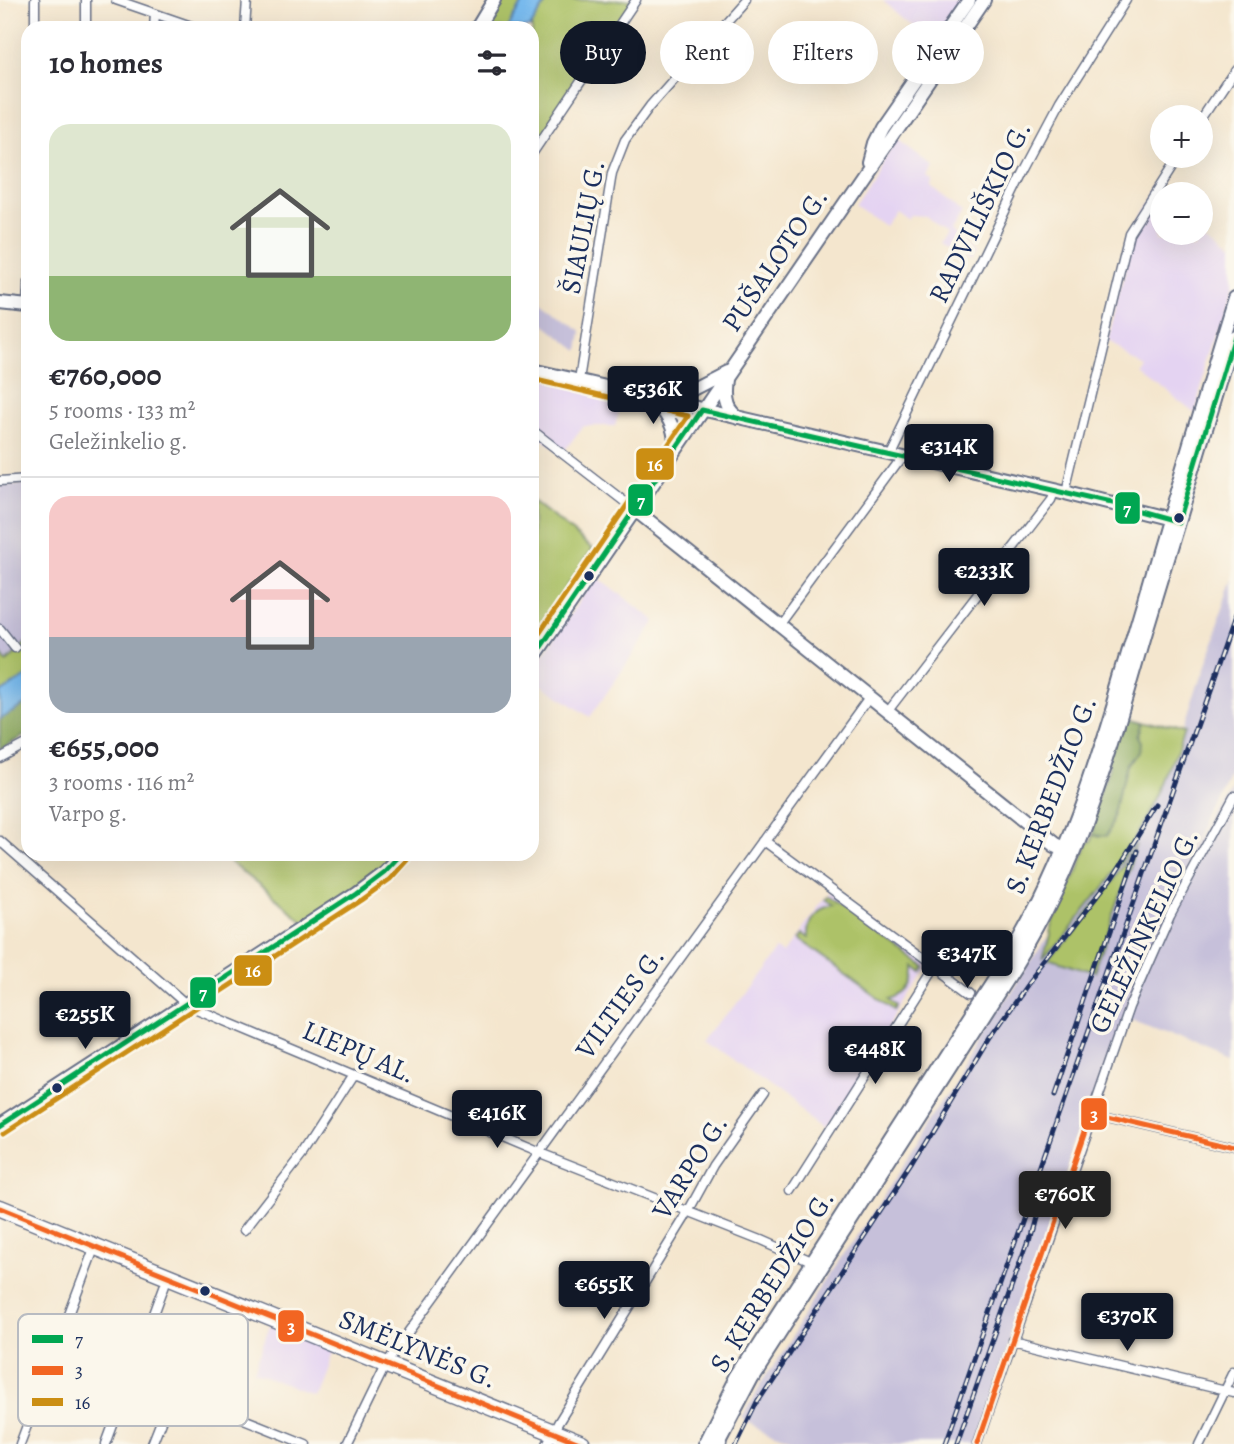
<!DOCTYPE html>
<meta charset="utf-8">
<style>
body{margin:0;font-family:Alegreya,serif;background:#f7f7f7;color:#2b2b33;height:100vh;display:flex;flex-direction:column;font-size:26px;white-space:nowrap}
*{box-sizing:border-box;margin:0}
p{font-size:23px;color:#7c7c81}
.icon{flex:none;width:38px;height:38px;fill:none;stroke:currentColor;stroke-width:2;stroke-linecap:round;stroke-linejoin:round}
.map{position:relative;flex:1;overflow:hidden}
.side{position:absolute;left:21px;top:21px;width:518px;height:840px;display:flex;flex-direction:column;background:#fff;border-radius:21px;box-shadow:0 7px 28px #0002}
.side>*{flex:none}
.top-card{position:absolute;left:560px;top:21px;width:569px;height:63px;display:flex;gap:14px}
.buttons{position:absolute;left:1150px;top:105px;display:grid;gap:14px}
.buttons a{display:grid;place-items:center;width:63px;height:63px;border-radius:50%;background:#fff;box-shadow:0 7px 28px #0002;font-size:35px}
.price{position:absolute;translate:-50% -60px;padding:0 16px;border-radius:7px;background:#111827;color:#fff;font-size:23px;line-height:46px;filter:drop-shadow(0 2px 4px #0008)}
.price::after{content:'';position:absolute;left:50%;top:42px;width:21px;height:16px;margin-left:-10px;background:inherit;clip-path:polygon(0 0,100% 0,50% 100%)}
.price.on{background:#222;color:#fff}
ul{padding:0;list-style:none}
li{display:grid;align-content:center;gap:14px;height:371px;padding:0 28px}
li+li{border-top:2px solid #e1e1e2}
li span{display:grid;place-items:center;height:217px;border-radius:21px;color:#555}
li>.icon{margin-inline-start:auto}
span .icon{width:126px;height:126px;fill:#fffc;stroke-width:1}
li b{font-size:30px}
h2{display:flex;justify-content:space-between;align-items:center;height:84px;padding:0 28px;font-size:30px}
.pill{padding:0 24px;border-radius:32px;background:#fff;box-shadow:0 7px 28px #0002;font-size:24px;line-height:63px}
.pill.on{background:#111827;color:#fff}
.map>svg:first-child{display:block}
</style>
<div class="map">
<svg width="1234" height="1444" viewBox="0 0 1234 1444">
<rect width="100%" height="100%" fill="#fbf7ec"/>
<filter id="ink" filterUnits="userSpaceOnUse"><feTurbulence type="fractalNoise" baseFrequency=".0143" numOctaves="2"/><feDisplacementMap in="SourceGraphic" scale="14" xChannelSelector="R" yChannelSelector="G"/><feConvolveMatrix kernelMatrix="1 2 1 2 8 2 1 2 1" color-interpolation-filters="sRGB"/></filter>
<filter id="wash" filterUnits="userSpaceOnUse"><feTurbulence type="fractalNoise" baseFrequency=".00686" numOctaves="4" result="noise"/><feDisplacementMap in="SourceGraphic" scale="28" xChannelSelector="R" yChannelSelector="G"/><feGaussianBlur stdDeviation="1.57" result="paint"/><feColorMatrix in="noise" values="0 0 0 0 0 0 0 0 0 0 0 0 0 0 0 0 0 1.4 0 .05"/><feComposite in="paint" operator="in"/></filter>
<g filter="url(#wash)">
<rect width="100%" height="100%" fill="#f4e6ce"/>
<path fill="#e4d3f2" d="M883 0H961L932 41Z
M897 139 934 167 928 177 933 181 932 187 962 213 951 231 974 253 970 261 940 243 947 234 926 216 910 215 907 219 895 210 884 226 854 204Z
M1163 186 1172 194H1162V233H1200L1201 217 1234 244V284L1195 412 1135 365 1139 358 1105 341 1137 224Z
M538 377 624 394 615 426H583L562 454 532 430V409Z
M596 576 656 621 590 717 532 678V672Z
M828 891 927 963 928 967 824 1127 707 1040 775 949 782 954Z
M270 1324 328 1349 311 1393 254 1371Z"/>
<path fill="#c6c0da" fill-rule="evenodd" d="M540 301 582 332 579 351 532 315V311Z
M28 484V647L25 644 7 662 0 653V485Z
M1234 579V771L1222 802 1181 885 1234 789V1061L1125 1017 1159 930 1122 1017 973 1444H808L749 1422 743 1418 756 1394 1049 933 1043 959 1136 837 1150 814 1166 783 1203 664ZM1136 847 1090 977 1048 963 1112 880Z"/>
<path fill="#adc267" stroke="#647862" stroke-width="2" d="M501 0H525L508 28H483Z
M548 0H636L532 154V28H530Z
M532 500 593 549 555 605 558 607 552 616 549 614 532 639Z
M26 643 28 647V676L0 693V653L7 662Z
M1145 721 1184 733C1178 749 1173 767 1166 784 1137 850 1086 904 1042 961L1049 933 1048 931 1083 842 1089 841 1093 834 1099 836 1120 816 1131 767 1142 751 1140 737Z
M1137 844 1090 978 1047 963 1112 880Z
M219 854H395L380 870 304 921Z
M826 896 925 967 922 972 915 967C916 984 908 996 891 1000L899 1007 896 1011 795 939 799 934 806 939C805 922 813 910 831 906L823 900Z"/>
<path fill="#8aa85c" stroke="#526c5d" stroke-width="2" d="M593 549 595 554 532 648V638L549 613 552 615 558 608 554 605Z
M28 703V734L0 749V719Z
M1128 716 1145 721 1140 736 1143 742 1142 751 1131 767 1120 816 1107 836 1093 834 1114 772 1112 763Z"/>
<path fill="#78baed" stroke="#4a74a6" stroke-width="2" d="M525 0H548L530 28H508Z
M28 676V703L0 719V693Z"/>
</g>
<g filter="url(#ink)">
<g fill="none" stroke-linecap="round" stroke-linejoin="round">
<defs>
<path id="street" d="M116 0 197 28
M35 28V0
M86 28V0
M154 28 155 14
M245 28 247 0
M1200 121 1234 70
M532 154 636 0
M27 306 28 282
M579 380 612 173 625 140 650 106 744 0
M532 430 634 509
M888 452 1025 170 1059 106 1126 0
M0 481 28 479
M1066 493 1129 233 1178 156
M777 626 903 455
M0 629 15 648
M887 712 1051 499 1054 491
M0 758 28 743
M0 841 187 1005 540 1153 761 1240 815 1264
M765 841 971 993
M1090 1113 1234 1147
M792 1191 935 966
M244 1230 303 1154 354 1075
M1012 1340 1234 1393
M131 1374 306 1444
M20 1444 95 1246
M106 1444 168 1276
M152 1444 173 1391
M347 1444 386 1364 869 698
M547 1444 558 1423 684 1219 713 1166 763 1095
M977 1444 1129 1007 1170 914 1234 796
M1199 1444 1234 1372"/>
<path id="secondary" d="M477 28 494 0
M868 162 873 143 881 127 969 0
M0 303 28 306
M532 370 1066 493 1172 520
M725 380C722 396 725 409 739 418
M652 397C665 412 678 428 674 449
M663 399 689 391 726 372
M634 509 1054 845 1068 851
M532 660 984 0
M0 1125 356 893 384 872 401 854
M704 1444 738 1377 1007 959C1075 851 1107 724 1143 603 1172 501 1203 399 1234 298
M716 1444 753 1374 1016 965C1081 862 1113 744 1146 628 1175 531 1204 434 1234 337"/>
<path id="highway" d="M0 1208 582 1444
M717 1444 718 1440"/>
</defs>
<use href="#street" stroke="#676f85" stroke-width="11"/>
<use href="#secondary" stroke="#676f85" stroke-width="16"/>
<use href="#highway" stroke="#676f85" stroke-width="19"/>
<use href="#street" stroke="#fff" stroke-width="8"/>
<use href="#secondary" stroke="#fff" stroke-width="12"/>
<use href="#highway" stroke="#fff" stroke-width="16"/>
<defs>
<path id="rail" d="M1053 1096 1137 851
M736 1444 757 1401 912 1166 990 1037 1026 986 1112 877 1157 805
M944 1444 1234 617
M956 1444 1027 1243 1036 1209"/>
</defs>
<use href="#rail" stroke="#1b2f5e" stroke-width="5"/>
<use href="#rail" stroke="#fbf7ec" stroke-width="2.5" stroke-dasharray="8" stroke-linecap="butt"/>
<defs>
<path id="bus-1" d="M532 660 702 410 1117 505 1178 522 1234 337
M0 1125 356 893 384 872 401 854"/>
<path id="bus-2" d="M0 1208 582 1444
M977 1444 1090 1113 1234 1147"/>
<path id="bus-3" d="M532 379 688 416 532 644
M5 1132 361 900 390 879 407 860"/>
</defs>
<use href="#bus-1" stroke="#fbf7ec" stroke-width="10"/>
<use href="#bus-2" stroke="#fbf7ec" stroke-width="10"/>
<use href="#bus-3" stroke="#fbf7ec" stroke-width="10"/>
<use href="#bus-1" stroke="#00a651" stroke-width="5"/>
<use href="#bus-2" stroke="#f26522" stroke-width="5"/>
<use href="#bus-3" stroke="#cb8e13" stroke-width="5"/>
</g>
</g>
<g fill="#1b2f5e" stroke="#fbf7ec" stroke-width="2.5">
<circle cx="1179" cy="518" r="6"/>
<circle cx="589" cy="576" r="6"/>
<circle cx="57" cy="1088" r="6"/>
<circle cx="205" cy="1291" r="6"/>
</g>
<g text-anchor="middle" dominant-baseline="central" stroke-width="7" stroke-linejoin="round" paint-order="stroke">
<g font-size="28" fill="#1b2f5e" stroke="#fbf7ec">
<text transform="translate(980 212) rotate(-64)">RADVILIŠKIO G.</text>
<text transform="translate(583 227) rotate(-79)">ŠIAULIŲ G.</text>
<text transform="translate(775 260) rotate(-56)">PUŠALOTO G.</text>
<text transform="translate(1051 795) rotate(-69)">S. KERBEDŽIO G.</text>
<text transform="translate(1144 931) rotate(-65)">GELEŽINKELIO G.</text>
<text transform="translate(620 1003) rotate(-54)">VILTIES G.</text>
<text transform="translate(359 1052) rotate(23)">LIEPŲ AL.</text>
<text transform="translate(690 1167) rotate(-58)">VARPO G.</text>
<text transform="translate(772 1281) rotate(-58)">S. KERBEDŽIO G.</text>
<text transform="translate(418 1349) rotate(22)">SMĖLYNĖS G.</text>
</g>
</g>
<rect x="18" y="1314" width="230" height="112" rx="10" fill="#fbf7ec" stroke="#b8bbc1" stroke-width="2"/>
<rect x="32" y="1335" width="31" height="8" fill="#00a651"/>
<rect x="32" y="1366" width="31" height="9" fill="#f26522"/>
<rect x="32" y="1398" width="31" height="8" fill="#cb8e13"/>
<g font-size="19" fill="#1b2f5e">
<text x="75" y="1346">7</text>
<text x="75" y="1377">3</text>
<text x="75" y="1409">16</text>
</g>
<g stroke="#fbf7ec" stroke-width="2.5">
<rect x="635" y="447" width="40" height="34" rx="7" fill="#cb8e13"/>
<rect x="627" y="483" width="27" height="34" rx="7" fill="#00a651"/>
<rect x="1114" y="491" width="27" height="34" rx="7" fill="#00a651"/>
<rect x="233" y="954" width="40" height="33" rx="7" fill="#cb8e13"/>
<rect x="189" y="976" width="28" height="33" rx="7" fill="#00a651"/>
<rect x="1080" y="1097" width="28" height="34" rx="7" fill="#f26522"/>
<rect x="277" y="1309" width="28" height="34" rx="7" fill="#f26522"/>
</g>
<g font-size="19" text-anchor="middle" font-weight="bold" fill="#fff">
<text x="655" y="471">16</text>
<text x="641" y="507">7</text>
<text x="1127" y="515">7</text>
<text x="253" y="977">16</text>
<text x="203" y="999">7</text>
<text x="1094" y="1121">3</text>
<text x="291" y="1333">3</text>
</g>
</svg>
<div class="buttons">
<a>+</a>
<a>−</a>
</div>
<b class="price" style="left:653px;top:426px">€536K</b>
<b class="price" style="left:949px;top:484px">€314K</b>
<b class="price" style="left:984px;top:608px">€233K</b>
<b class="price" style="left:967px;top:990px">€347K</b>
<b class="price" style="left:85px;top:1051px">€255K</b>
<b class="price" style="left:875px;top:1086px">€448K</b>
<b class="price" style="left:497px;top:1150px">€416K</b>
<b class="price on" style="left:1065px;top:1231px">€760K</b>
<b class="price" style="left:604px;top:1321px">€655K</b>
<b class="price" style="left:1127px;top:1353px">€370K</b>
<div class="top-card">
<a class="pill on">Buy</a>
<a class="pill">Rent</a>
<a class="pill">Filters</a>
<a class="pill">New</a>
</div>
<section class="side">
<h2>10 homes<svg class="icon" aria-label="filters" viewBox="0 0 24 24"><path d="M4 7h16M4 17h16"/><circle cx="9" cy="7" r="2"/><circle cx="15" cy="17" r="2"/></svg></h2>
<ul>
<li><span style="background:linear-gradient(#dfe7d0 70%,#8fb573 0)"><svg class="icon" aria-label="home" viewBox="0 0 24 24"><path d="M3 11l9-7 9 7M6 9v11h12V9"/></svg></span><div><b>€760,000</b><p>5 rooms · 133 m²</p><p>Geležinkelio g.</p></div></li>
<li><span style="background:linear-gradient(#f6c9c9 65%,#9aa5b1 0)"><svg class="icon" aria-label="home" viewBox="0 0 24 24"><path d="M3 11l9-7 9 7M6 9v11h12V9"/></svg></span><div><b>€655,000</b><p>3 rooms · 116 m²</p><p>Varpo g.</p></div></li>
</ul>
</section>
</div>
